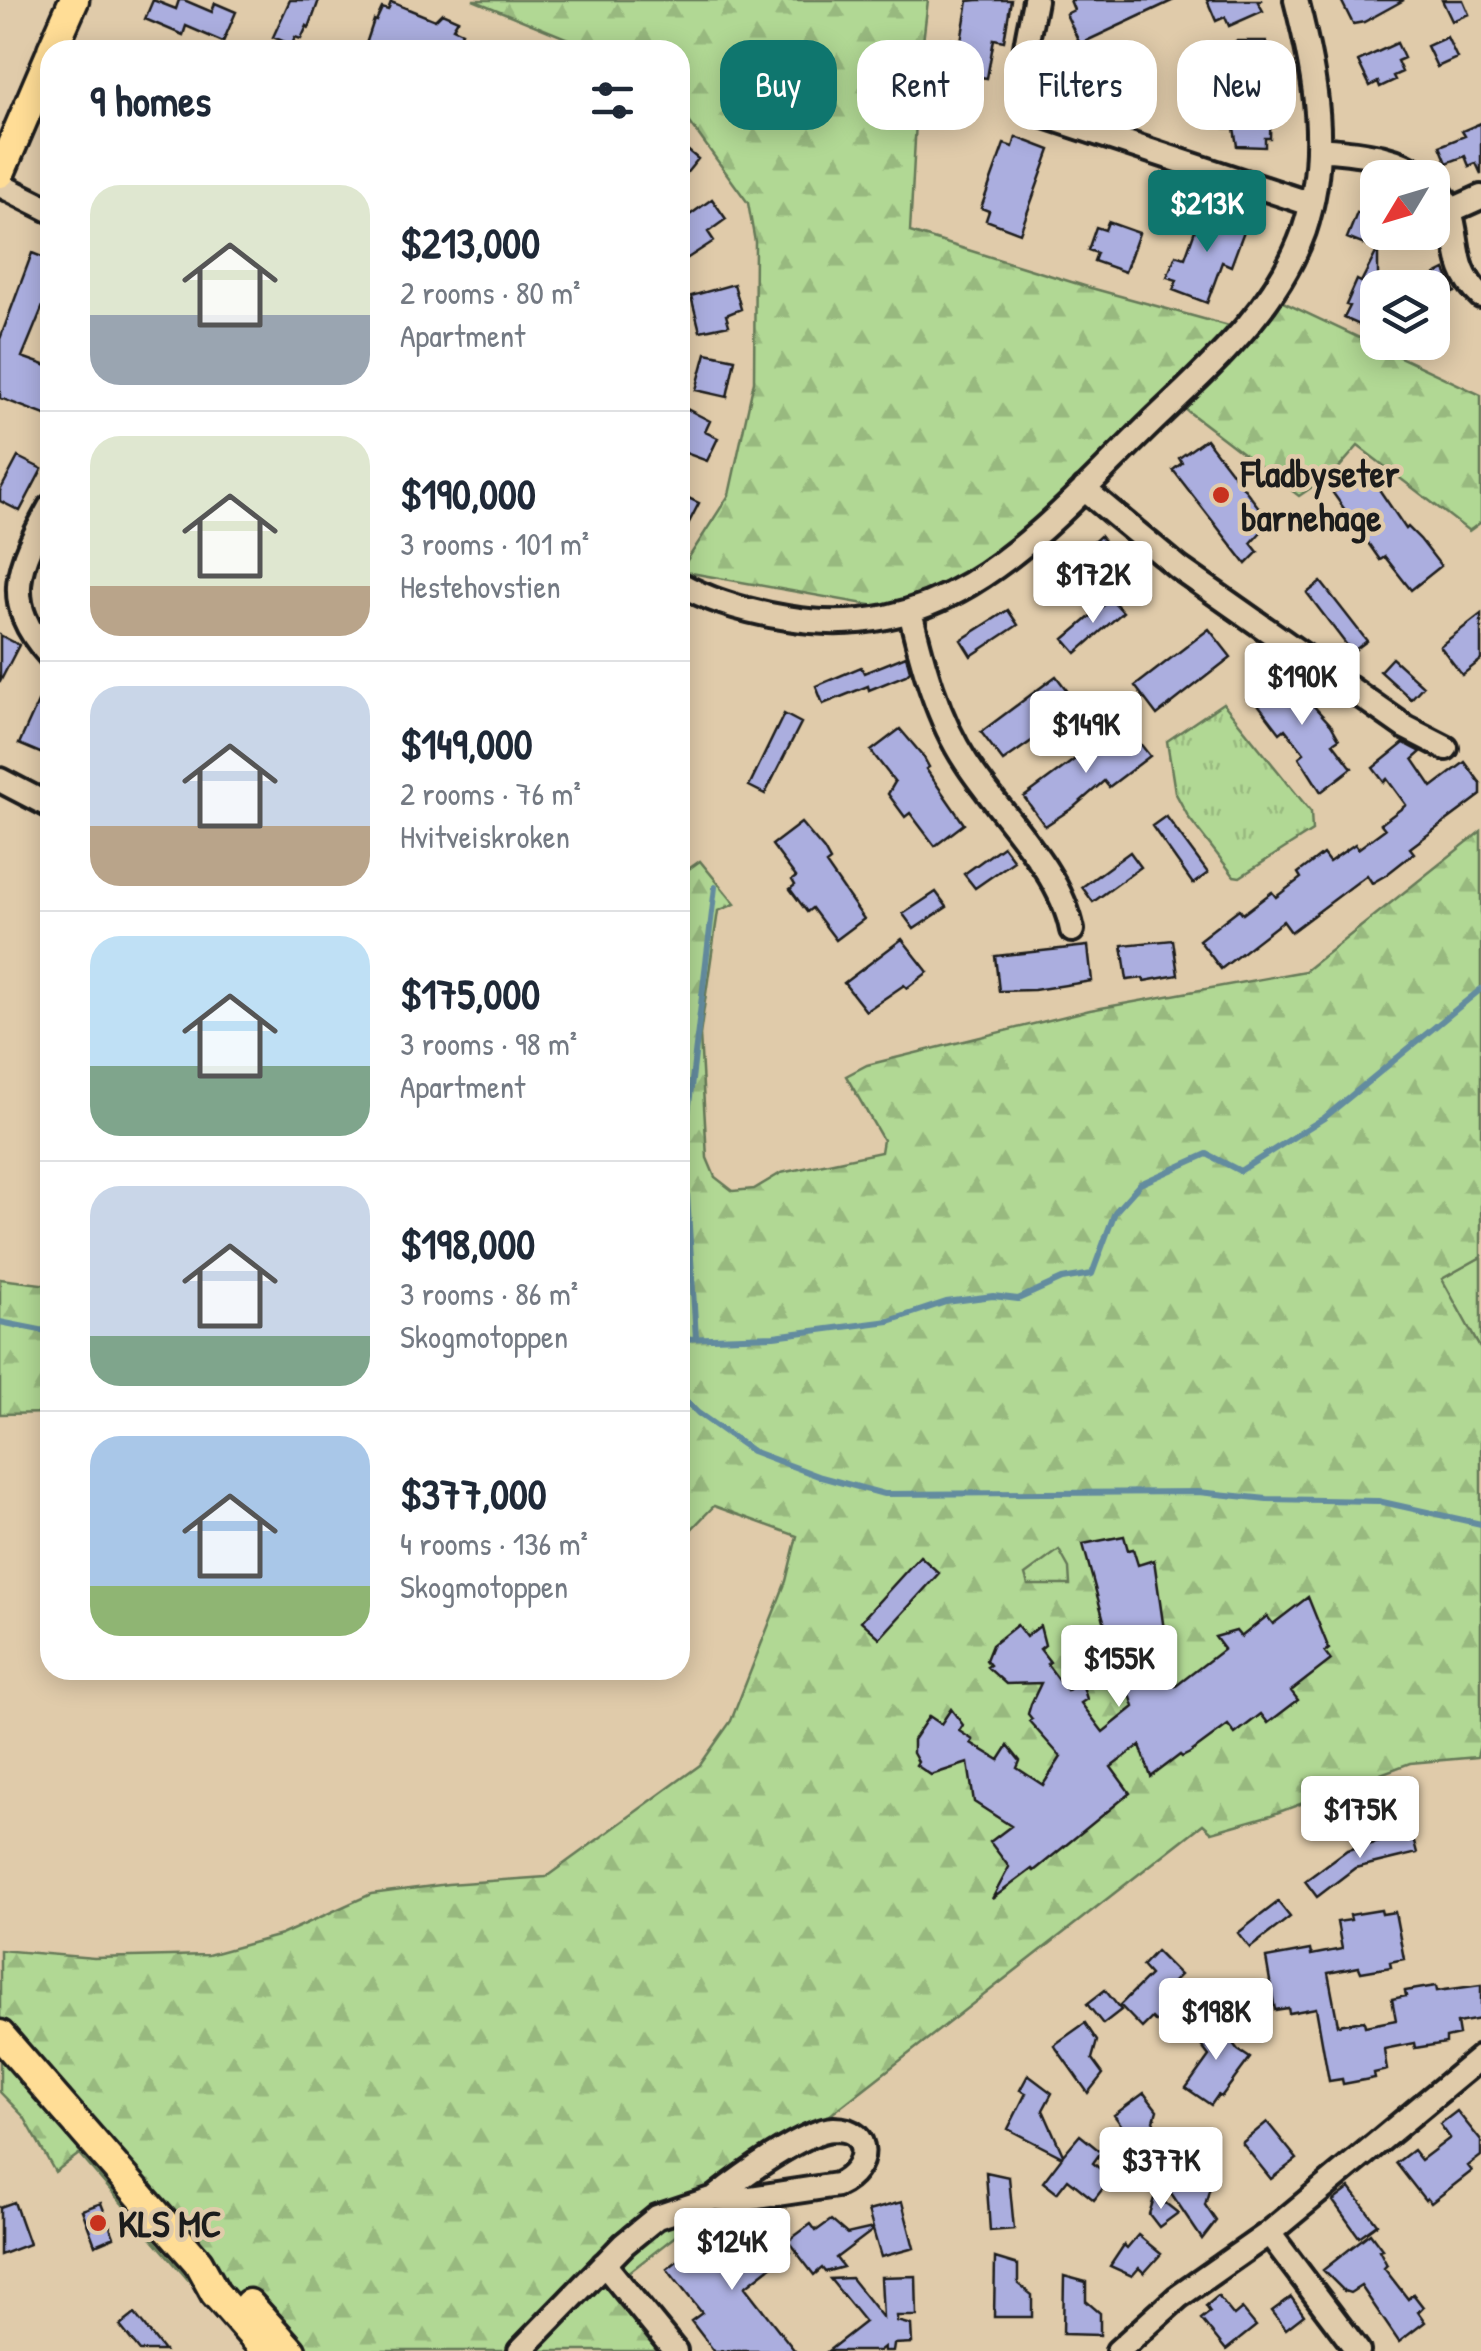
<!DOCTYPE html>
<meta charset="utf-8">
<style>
body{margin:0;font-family:"Patrick Hand",sans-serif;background:#f2f2f3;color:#1f2937;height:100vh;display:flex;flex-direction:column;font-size:38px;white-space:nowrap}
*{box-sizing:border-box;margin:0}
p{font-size:32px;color:#747a83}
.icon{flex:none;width:55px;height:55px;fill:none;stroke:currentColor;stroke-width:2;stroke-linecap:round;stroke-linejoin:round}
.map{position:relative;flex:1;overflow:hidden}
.drawer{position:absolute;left:40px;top:40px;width:650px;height:1640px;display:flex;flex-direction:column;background:#fff;border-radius:30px;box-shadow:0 5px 25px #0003}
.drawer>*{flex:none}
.guide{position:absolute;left:720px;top:40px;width:610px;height:90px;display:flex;gap:20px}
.needle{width:65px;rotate:232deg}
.tools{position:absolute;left:1360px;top:160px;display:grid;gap:20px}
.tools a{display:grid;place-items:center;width:90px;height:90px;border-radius:20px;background:#fff;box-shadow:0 5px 25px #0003;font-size:50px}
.price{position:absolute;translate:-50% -85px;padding:0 22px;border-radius:10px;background:#fff;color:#222;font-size:32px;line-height:65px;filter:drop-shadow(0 2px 5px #0008)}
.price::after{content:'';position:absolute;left:50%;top:60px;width:30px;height:22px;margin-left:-15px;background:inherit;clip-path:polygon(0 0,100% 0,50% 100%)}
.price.on{background:#0f766e;color:#fff}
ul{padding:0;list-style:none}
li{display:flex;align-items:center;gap:30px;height:250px;padding:0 50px}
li+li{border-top:2px solid #e0e1e3}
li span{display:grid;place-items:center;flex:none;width:280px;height:200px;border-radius:30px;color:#555}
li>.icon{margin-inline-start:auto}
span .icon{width:120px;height:120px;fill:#fffc;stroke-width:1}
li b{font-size:42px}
h2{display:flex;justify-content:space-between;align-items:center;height:120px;padding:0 50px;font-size:42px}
.pill{padding:0 35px;border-radius:30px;background:#fff;box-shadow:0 5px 25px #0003;font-size:35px;line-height:90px}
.pill.on{background:#0f766e;color:#fff}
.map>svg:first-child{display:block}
</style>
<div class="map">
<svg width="1481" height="2351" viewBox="0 0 1481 2351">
<defs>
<pattern id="forest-firs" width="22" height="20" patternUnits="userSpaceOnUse" patternTransform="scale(2.5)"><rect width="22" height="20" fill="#b1d894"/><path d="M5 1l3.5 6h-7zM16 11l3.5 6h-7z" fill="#98b97f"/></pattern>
<pattern id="park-tufts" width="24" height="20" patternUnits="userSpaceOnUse" patternTransform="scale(2.5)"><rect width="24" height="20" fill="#b1d894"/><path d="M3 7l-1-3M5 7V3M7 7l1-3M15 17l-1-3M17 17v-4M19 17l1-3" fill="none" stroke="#98b97f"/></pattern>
</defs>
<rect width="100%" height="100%" fill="#e0cbaa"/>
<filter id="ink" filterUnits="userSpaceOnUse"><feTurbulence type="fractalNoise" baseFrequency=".01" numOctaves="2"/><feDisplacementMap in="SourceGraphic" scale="20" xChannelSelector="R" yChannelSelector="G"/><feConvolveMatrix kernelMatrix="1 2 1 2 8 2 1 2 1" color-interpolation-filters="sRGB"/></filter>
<g filter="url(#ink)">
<path fill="#b1d894" stroke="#667a58" stroke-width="2.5" d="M1481 1257V1350L1441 1279Z"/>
<path fill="url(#forest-firs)" stroke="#667a58" stroke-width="2.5" d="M473 0H928L918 84 910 232 1091 288 1240 329 1264 293 1481 395V522L1469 531 1358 446 1337 470 1299 496 1177 403 1027 546 887 608 680 571 729 495 754 381 755 242 748 203 680 109V50H595Z
M1481 831V1257L1442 1279 1481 1350V1741L1477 1757 1410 1763 1271 1815 1212 1832 1203 1824 628 2273 683 2351H250L79 2154 55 2172 24 2117 0 2092V1950L94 1958 208 1955 281 1935 371 1894 448 1884 546 1877 700 1765 731 1721 786 1581 797 1536 714 1506 680 1541V875L700 861 735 904 718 911 700 1035 707 1158 715 1177 733 1191 754 1189 781 1173 881 1152 883 1140 846 1076 867 1065 1090 1010 1305 971Z
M0 1279 50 1285V1413L0 1414Z"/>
<path fill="url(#park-tufts)" stroke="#667a58" stroke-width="2.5" d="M1223 703 1311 812 1312 831 1240 877 1234 876 1189 818 1175 792 1167 741Z
M1059 1550 1069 1568 1070 1585H1028L1025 1575Z"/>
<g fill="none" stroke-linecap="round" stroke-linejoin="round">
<path stroke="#648c9f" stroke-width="6" d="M0 1322 50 1332
M696 1338 684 1147 715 887
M680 1339 774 1336 889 1321 946 1302 993 1296 1018 1299 1062 1279 1092 1274 1115 1212 1140 1184 1207 1154 1240 1171 1324 1118 1481 989
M680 1395 698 1413 752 1451 821 1477 884 1494 1198 1492 1267 1499 1378 1501 1481 1524"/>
</g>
<path fill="#abaedf" stroke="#1c1c1c" stroke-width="2.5" d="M153 0 176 9 179 0H184L212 12 215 3 236 12 223 42 186 26 183 35 145 19Z
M290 0H319L309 28 307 26 301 39 295 37 292 45 273 37Z
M978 0H1011L1004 41 994 39 987 78 955 73 957 64 947 63 951 39 961 41 968 1Z
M1070 0H1174L1080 44 1066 14 1074 10Z
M1207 0H1262L1258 2 1263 11 1229 26 1225 17 1216 21Z
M1341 0H1404L1364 22 1353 24Z
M1442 0H1463L1469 14 1452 21Z
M391 2 435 20 442 13 458 20 453 28 462 32 454 50H364L374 20 376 21 382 8 388 10Z
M1447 37 1457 58 1437 67 1427 46Z
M1236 41H1266V50H1272L1270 138H1265V147L1237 146 1234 128H1225L1226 60H1235Z
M1397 43 1404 58 1397 61 1402 72 1393 76 1395 80 1380 87 1378 82 1370 86 1358 61Z
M1481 123V174L1476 163 1469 166 1465 156 1447 163 1440 146 1465 136 1462 131Z
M1016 137 1050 150 1020 233 986 220 989 211 981 208 1004 144 1013 147Z
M680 144 698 159 680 181Z
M712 199 726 219 708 232 714 241 680 263V222Z
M1213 210 1247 223 1231 266 1222 262 1207 303 1173 290 1177 280 1167 277 1176 255 1185 258 1200 216 1209 219Z
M1357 213 1377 222 1373 232H1410L1402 252 1371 238 1367 246 1347 238Z
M1108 222 1139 233 1125 272 1094 261 1097 253 1088 250 1096 227 1105 230Z
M1378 249V316L1371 330 1344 318 1350 306 1346 305 1357 280 1361 282Z
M32 253 50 260V289L22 357 50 367V417L0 398V339Z
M1445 270 1455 292 1436 300 1427 279Z
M734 284 741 309 726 315 729 325 700 331 691 296Z
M706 353 735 359 727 397 696 390Z
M687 409 710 421 705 432 718 438 707 461 680 451V423Z
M1206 439 1270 522 1251 543 1258 552 1246 564 1173 470 1182 463 1179 458Z
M18 457 42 469 20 511 0 501V491Z
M1361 471 1372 484 1374 482 1406 529 1408 527 1420 539 1441 566 1411 590 1385 557 1380 560 1333 493Z
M680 494 699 503 680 540Z
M1100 536 1112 551 1100 561 1088 547Z
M1321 582 1367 641 1352 652 1307 593Z
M1111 599 1123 612 1076 653 1064 639Z
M1008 610 1018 625 971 656 961 640Z
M1481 614V660L1462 675 1440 646Z
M1209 629 1231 657 1157 715 1135 686Z
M0 635 19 645 0 682Z
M906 656 910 671 906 675 869 690 868 686 823 704 816 686 861 667 864 673Z
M1392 658 1423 686 1411 699 1380 671Z
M1276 668 1306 703 1309 701 1331 725 1339 739 1333 743 1352 768 1321 792 1299 757 1304 753 1285 729 1280 733 1248 691Z
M1056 676 1078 705 1064 714 1066 717 1003 761 981 732Z
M38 702 50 708V743L45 755 19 744Z
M784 714 801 723 765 794 749 786Z
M1127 727 1150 756 1109 787 1104 781 1074 807 1045 826 1024 797 1090 748 1093 753Z
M900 729 923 756 929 767 926 769 964 824 935 846 910 813 905 817 888 794 895 782 871 751Z
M1404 743 1421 752 1413 759 1432 787 1465 762 1481 784V795L1410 848 1414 853 1386 875 1372 883 1367 875 1291 932 1283 921 1221 969 1199 940 1239 909 1243 914 1272 892 1276 897 1301 878 1298 873 1323 854 1329 862 1355 844 1358 849 1385 829 1381 824 1406 805 1387 779 1384 782 1373 768Z
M1166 816 1208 873 1193 884 1152 826Z
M801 823 824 850 830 861 826 864 864 919 836 940 812 908 807 912 790 889 795 885 792 880 796 877 772 845Z
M1003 846 1014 861 975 888 964 874Z
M1130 852 1141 867 1093 902 1082 887Z
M936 892 947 907 914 929 903 914Z
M902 939 928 972 907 988 904 985 866 1011 844 983Z
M1173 940 1178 975 1144 981 1143 978 1127 980 1122 945Z
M1088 946 1092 981 1034 990 999 991 995 956Z
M1124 1536 1128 1550 1133 1549 1138 1565 1154 1560 1166 1644 1163 1645 1176 1686 1224 1649 1215 1637 1236 1631 1241 1637 1267 1616 1273 1624 1308 1597 1329 1649 1325 1652 1331 1660 1291 1691 1298 1700 1268 1723 1261 1714 1235 1734 1228 1725 1190 1753 1182 1757 1180 1755 1151 1777 1140 1745 1111 1767 1130 1793 1034 1871 1032 1869 992 1899 1009 1867 990 1842 1011 1826 974 1802 968 1763 931 1775 916 1765 918 1762 913 1753V1740L929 1716 941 1724 951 1709 963 1725 959 1731 973 1740 971 1743 999 1760 1008 1746 1020 1761 1017 1768 1043 1785 1061 1757 1029 1721 1032 1719 1028 1714 1031 1704 1041 1683 1006 1684 987 1667 990 1665 986 1660 992 1645 1017 1625 1026 1637 1040 1626 1045 1645 1040 1649 1050 1662 1047 1664 1067 1691 1081 1680 1087 1699 1081 1703 1103 1732 1134 1707 1124 1675 1121 1676 1109 1627 1106 1628 1083 1544Z
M920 1556 939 1573 880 1638 861 1621Z
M1412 1834 1417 1853 1355 1868 1317 1897 1305 1881 1347 1850Z
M1278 1902 1290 1917 1250 1948 1238 1933Z
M1381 1910 1382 1914 1395 1912 1404 1959 1390 1962 1391 1967 1361 1972 1359 1967 1328 1973 1338 2025 1364 2021 1365 2026 1396 2020 1392 1999 1406 1996 1405 1991 1436 1986 1437 1991 1481 1985V2019L1457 2023 1459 2035 1446 2038V2043L1415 2048 1414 2043 1384 2049 1387 2070 1374 2073 1375 2078 1343 2084 1342 2079 1329 2081 1316 2008 1289 2013 1288 2008 1275 2010 1266 1958 1310 1950 1311 1955 1342 1949 1337 1922 1351 1920 1350 1915Z
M1156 1951 1180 1975 1168 1987 1175 1994 1166 2004 1170 2008 1156 2022 1152 2018 1142 2028 1120 2005 1150 1975 1142 1966Z
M1105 1990 1121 2010 1103 2024 1087 2004Z
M1214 2018 1238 2050 1250 2058 1221 2097 1218 2095 1211 2105 1186 2088 1209 2056 1193 2035Z
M1085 2023 1097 2041 1092 2059 1103 2074 1088 2093 1054 2045Z
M1028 2075 1052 2093 1043 2110 1063 2155 1080 2135 1101 2152 1093 2163 1111 2178 1094 2200 1068 2179 1057 2193 1043 2182 1062 2157 1008 2129 1026 2093 1020 2090Z
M1144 2093 1157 2110 1152 2128 1163 2143 1148 2162 1114 2115Z
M1457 2111 1481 2141V2156L1468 2166 1472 2171 1431 2203 1427 2198 1425 2200 1396 2163 1413 2150 1421 2160 1450 2138 1440 2124Z
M1267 2122 1297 2159 1271 2179 1242 2143Z
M1198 2170 1210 2187 1205 2205 1216 2221 1202 2239 1169 2190Z
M986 2172 1009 2177 1014 2229 990 2231Z
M1350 2188 1377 2224 1359 2237 1333 2201Z
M1155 2195 1178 2213 1159 2227 1149 2214Z
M14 2202 29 2244 0 2255V2207Z
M902 2202 914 2248 881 2257 873 2230 836 2258 843 2267 825 2272 822 2268 814 2275 788 2241 811 2224 816 2231 831 2220 847 2234 873 2228 868 2211Z
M101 2203 114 2237 95 2245 82 2210Z
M767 2228 773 2236 776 2234 790 2252 745 2287 795 2351H714L691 2321 702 2313 667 2269 704 2240 720 2254 748 2232 753 2239Z
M1370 2233 1382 2249 1379 2250 1387 2265 1384 2268 1408 2299 1413 2294 1423 2307 1418 2312 1425 2322 1399 2342 1361 2286 1350 2293 1344 2291 1323 2270Z
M1138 2235 1161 2254 1144 2273 1139 2268 1132 2276 1110 2266 1124 2245 1127 2248Z
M995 2258 1018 2265V2284L1032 2295V2317H994Z
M916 2276 917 2316H897V2321L911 2325 912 2343 894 2344 893 2351H884V2347L879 2351H828L865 2322 830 2279 851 2278 883 2318 881 2277Z
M1064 2276 1086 2282V2301L1100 2313V2335L1063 2334Z
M1218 2296 1234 2316 1242 2309 1256 2326 1226 2350 1201 2319 1210 2312 1206 2306Z
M1291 2297 1304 2315 1286 2329 1272 2311Z
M135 2314 164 2351H140L120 2326Z"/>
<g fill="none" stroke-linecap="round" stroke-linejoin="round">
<defs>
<path id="minor" d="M1035 0C1029 37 1010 87 1042 115L1311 204
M1320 149C1357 153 1395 154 1426 178
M1432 183C1470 222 1442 261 1481 296
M0 185 50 210
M1452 210 1481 197
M1084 489 1179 568 1405 727 1446 748
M50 507C18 565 0 601 50 656
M680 584C714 603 749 612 787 618 953 646 1044 527 1150 424 1209 367 1276 310 1304 231 1330 153 1316 77 1296 0
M910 611C922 662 937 718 966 762 1000 815 1060 869 1072 930
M0 780 50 806
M1269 2233 1358 2351
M604 2264 675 2351
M520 2351 624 2244 657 2217 714 2198 737 2200 837 2185C870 2170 873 2129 834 2129 804 2130 738 2179 714 2198
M1118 2351 1178 2297 1269 2233 1481 2057"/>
<path id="major" d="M52 50 74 0
M0 173 50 56
M0 2035 198 2262 215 2293 266 2351
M249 2304 291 2351"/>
</defs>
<use href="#minor" stroke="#1c1c1c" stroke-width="30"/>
<use href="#major" stroke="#1c1c1c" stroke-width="35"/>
<use href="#minor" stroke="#e0cbaa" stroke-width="22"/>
<use href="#major" stroke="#ffdd96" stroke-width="28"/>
</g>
</g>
<g fill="#c8321e" stroke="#e0cbaa" stroke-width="4">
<circle cx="1221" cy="495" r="10"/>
<circle cx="98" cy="2223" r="10"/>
</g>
<g text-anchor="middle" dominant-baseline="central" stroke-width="9" stroke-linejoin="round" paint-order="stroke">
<g font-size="38" font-weight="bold" fill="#1c1c1c" stroke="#e0cbaa" text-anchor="start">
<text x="1241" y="473">Fladbyseter<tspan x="1241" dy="44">barnehage</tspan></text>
<text x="118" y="2223">KLS MC</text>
</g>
</g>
</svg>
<div class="tools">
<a><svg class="needle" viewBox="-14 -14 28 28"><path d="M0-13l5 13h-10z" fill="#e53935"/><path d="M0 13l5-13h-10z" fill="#747a83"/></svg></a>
<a><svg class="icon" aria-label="layers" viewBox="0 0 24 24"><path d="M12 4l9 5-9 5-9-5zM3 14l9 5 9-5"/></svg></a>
</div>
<b class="price on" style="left:1207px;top:255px">$213K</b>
<b class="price" style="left:1093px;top:626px">$172K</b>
<b class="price" style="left:1302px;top:728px">$190K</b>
<b class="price" style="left:1086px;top:776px">$149K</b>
<b class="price" style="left:1119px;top:1710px">$155K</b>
<b class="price" style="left:1360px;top:1861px">$175K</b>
<b class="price" style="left:1216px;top:2063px">$198K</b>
<b class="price" style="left:1161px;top:2212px">$377K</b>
<b class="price" style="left:732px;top:2293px">$124K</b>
<div class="guide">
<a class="pill on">Buy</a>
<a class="pill">Rent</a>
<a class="pill">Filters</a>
<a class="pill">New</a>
</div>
<section class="drawer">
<h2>9 homes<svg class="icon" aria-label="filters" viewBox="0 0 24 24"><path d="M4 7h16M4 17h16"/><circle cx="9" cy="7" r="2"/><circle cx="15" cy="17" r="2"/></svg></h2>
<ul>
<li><span style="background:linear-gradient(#dfe7d0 65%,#9aa5b1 0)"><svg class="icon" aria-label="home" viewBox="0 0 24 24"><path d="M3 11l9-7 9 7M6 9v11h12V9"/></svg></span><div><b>$213,000</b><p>2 rooms · 80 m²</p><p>Apartment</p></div></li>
<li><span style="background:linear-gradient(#dfe7d0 75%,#b9a48a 0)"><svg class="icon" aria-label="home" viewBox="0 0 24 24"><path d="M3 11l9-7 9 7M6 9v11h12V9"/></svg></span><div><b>$190,000</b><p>3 rooms · 101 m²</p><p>Hestehovstien</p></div></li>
<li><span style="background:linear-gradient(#c9d6e8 70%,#b9a48a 0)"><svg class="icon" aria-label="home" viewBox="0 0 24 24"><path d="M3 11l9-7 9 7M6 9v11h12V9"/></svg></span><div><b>$149,000</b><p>2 rooms · 76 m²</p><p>Hvitveiskroken</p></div></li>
<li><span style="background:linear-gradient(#bfe0f5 65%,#7fa58c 0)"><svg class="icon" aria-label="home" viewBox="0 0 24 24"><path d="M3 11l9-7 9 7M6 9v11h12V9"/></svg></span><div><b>$175,000</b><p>3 rooms · 98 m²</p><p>Apartment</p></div></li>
<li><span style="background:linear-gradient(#c9d6e8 75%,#7fa58c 0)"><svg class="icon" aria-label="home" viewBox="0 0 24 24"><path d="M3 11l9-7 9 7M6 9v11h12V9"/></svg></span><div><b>$198,000</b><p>3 rooms · 86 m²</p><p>Skogmotoppen</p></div></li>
<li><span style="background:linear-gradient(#a9c7e8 75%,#8fb573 0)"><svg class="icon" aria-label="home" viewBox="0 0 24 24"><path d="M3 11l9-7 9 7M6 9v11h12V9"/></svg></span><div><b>$377,000</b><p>4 rooms · 136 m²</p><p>Skogmotoppen</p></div></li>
</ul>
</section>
</div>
